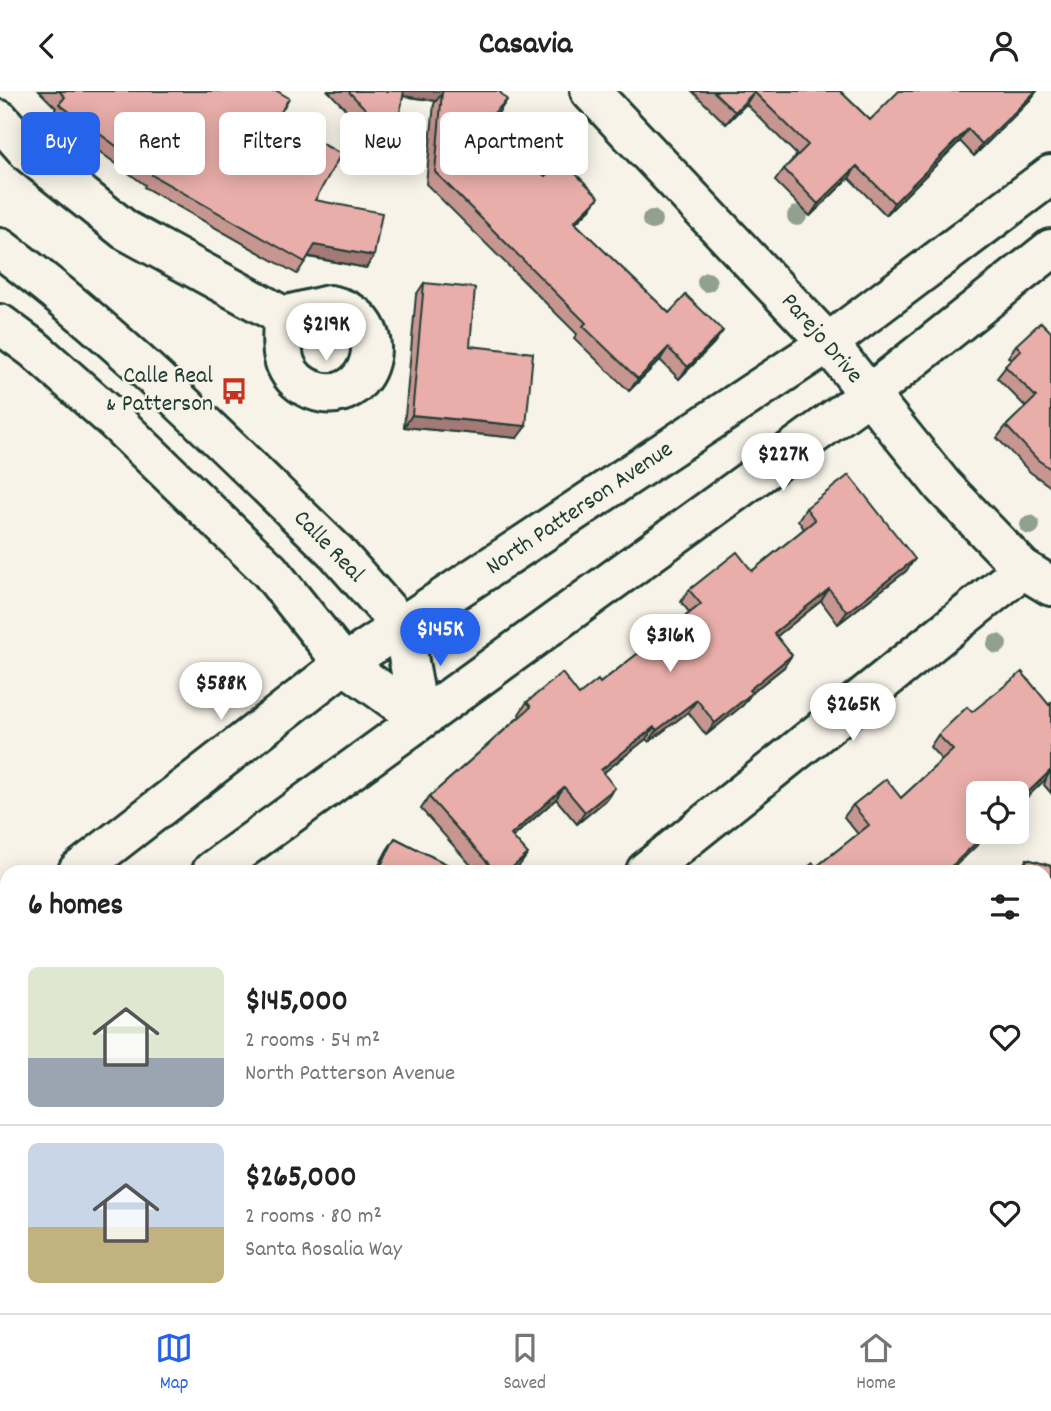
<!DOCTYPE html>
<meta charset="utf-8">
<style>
body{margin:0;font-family:Dekko,sans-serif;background:#f2f2f2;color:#222;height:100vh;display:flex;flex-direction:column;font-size:26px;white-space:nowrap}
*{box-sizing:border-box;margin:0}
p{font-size:23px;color:#767676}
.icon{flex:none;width:38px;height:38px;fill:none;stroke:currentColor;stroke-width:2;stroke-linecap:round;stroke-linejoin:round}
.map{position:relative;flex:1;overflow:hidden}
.sheet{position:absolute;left:0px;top:774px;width:1052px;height:450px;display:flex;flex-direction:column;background:#fff;border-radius:21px 21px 0 0;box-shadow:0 4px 18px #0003}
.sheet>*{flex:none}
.banner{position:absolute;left:21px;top:21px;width:700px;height:63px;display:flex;gap:14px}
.controls{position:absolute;left:966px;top:690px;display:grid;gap:14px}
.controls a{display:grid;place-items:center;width:63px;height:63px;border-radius:10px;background:#fff;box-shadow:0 4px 18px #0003;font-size:35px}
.price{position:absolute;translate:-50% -60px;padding:0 16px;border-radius:24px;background:#fff;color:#222;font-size:23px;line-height:46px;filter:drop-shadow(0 2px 4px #0008)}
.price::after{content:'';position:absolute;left:50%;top:42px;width:21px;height:16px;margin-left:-10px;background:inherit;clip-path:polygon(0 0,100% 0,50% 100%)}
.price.active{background:#2563eb;color:#fff}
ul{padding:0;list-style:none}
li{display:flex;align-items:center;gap:21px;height:175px;padding:0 28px}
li+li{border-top:2px solid #e0e0e0}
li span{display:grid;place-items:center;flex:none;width:196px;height:140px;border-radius:10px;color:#555}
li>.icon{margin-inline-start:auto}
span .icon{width:84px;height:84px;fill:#fffc;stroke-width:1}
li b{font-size:30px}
h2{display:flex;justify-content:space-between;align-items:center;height:84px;padding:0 28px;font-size:30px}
.tag{padding:0 24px;border-radius:10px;background:#fff;box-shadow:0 4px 18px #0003;font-size:24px;line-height:63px}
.tag.active{background:#2563eb;color:#fff}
header{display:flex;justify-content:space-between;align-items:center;height:91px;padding:0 28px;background:#fff;font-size:32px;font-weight:700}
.menu{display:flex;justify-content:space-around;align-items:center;height:98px;border-top:2px solid #e0e0e0;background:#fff;font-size:19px;color:#767676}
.menu a{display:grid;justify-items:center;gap:4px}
.menu .active{color:#2563eb}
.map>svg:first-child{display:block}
</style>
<header><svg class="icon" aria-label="back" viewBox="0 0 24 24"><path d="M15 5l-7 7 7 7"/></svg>Casavia<svg class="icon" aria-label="person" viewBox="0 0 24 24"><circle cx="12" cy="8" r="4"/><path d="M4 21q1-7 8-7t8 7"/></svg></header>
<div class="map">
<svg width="1051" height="1222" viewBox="0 0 1051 1222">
<rect width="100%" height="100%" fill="#f7f3e8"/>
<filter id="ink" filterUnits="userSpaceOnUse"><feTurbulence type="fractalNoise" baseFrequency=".0143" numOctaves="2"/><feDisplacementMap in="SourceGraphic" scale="14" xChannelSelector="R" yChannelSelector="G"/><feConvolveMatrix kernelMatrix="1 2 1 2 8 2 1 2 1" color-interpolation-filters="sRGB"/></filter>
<g filter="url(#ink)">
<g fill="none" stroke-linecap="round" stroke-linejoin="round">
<defs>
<path id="minor" d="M590 0 828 252 943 395 1023 478 1051 495
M0 29 29 62 125 139 283 225
M329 214C401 227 370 321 313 299 301 295 291 286 286 274 280 259 283 240 283 225Z
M646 780 1023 478
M1045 1051 1051 1042
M491 1216 498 1222
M901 1216 908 1222
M317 1222 324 1216"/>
<path id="major" d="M0 157C121 247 227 356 336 461L403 537 419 627
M0 233 34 258 114 329 270 480 344 573 419 627
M78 780 344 573 828 252 1051 84
M212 780 868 304 1051 158
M0 840 7 835
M0 939 7 934"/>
</defs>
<use href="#minor" stroke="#1f3d34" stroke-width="44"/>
<use href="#major" stroke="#1f3d34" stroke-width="44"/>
<use href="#minor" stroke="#f7f3e8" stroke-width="38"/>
<use href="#major" stroke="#f7f3e8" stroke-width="38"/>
</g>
<g fill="#91a08f">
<circle cx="797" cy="125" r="10"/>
<circle cx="652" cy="129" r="10"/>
<circle cx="707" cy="191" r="10"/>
<circle cx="1030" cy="434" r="10"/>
<circle cx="997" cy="553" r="10"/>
</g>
<path fill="#c89691" stroke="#1f3d34" stroke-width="2" d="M39 0H277V28L315 109 374 165 366 177 308 166 297 183 144 96 145 94 51 25 56 17Z
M328 0H499V21L489 31 545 85 590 118 575 132 669 222 714 252 679 288 660 269 629 300 574 247 577 243 426 93 434 13 436 10 403 5 396 43 388 55 372 40 369 42Z
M692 0H840L870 29 1030 9 974 65 960 50 886 124 849 87 810 125 775 90 784 78 797 64 746 13 726 33Z
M424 192 470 255 517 347 404 336 416 204Z
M1051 241V396L1030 381 997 347 1006 335 1026 316 997 287 1011 269 1008 266 1016 254Z
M806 417 906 480 838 533 821 510 777 545 784 576 751 602 743 614 706 644 688 621 649 651 646 648 603 682 606 709 577 733 556 708 513 746 519 775 514 780H476L421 718 429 706 520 625 519 623 527 611 579 604 600 592 690 522 681 511 689 499 752 480 804 438 798 429Z
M1051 612V702L1044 694 1046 688 816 776 858 743 844 726 853 714 901 707 942 669 930 656 938 644 972 621 1049 614Z
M395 747 460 780H376L387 759Z
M1027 768 1051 775V886L1047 892 1045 780H1019Z
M1051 1163V1222H1033L1025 1216H1045V1171Z
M605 1216H755L762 1222H612Z"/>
<path fill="#a37a76" stroke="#1f3d34" stroke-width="2" d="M400 0H444L436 10 397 4Z
M1036 0H1037L1030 9 974 65 982 53Z
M754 1 746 13 726 33 735 21Z
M507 9 499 21 479 41 487 29Z
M968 38 960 50 886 124 894 112Z
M857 75 849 87 810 125 818 113Z
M599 106 590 118 565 143 574 131Z
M315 154 374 165 366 177 306 165Z
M723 240 714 252 679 288 688 276Z
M668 257 660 269 629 300 638 288Z
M412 324 526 335 517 347 404 336Z
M915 468 906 480 838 533 847 521Z
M829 498 821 510 766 554 774 542Z
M792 564 784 576 740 611 749 599Z
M752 602 743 614 706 644 715 632Z
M697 609 688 621 649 651 657 639Z
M654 636 646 648 592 691 601 679Z
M1051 679 1046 688 1017 716V712Z
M564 696 556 708 502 756 511 744Z
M615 697 606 709 577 733 585 721Z
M988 740H992L950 780H945Z
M528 763 519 775 514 780H508Z
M1045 877 1051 878V886L1047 892 1045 891Z"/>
<path fill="#e9aea9" stroke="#1f3d34" stroke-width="2" d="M59 0H277L289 7 277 28 341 63 315 109 382 122 374 165 315 154 305 171 152 84 153 82 59 13 65 6Z
M348 0H404L396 43 380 28 377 30Z
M444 0H499L507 9 487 29 545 85 562 69 599 106 574 131 669 222 686 204 723 240 688 276 668 257 638 288 583 235 586 232 435 81 442 1Z
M713 0H840L870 29 899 0H1036L982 53 968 38 894 112 857 75 818 113 784 78 808 54 754 1 735 21Z
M424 192 475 197 470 255 533 262 526 335 412 324Z
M1041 231 1051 241V378L1038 369 1006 335 1036 306 1005 275 1021 259 1016 254Z
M849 384 915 468 847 521 829 498 774 542 792 564 749 599 752 602 715 632 697 609 657 639 654 636 601 679 615 697 585 721 564 696 511 744 528 763 508 780H495L429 706 531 616 527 611 562 582 579 604 598 589 600 592 701 513 689 499 737 461 752 480 815 429 806 417Z
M1022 581 1049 614 1051 612V679L1017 712V702H978V740H988L954 773 945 780H803L813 772 816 776 869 734 853 714 886 688 901 707 953 659 938 644 967 616 972 621Z
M395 747 460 780H378Z
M1027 768 1051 775V878L1045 877V780H1023Z
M1051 1163V1217L1045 1213V1171Z
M184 1216H308L311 1222H177Z
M350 1216H467L472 1222H342Z
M625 1216H755L762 1222H632Z"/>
</g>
<defs>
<symbol id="bus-bare" viewBox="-9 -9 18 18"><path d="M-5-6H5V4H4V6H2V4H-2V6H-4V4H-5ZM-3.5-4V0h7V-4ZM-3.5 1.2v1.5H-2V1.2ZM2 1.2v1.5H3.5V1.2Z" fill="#c8321e" stroke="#f7f3e8" stroke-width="2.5" paint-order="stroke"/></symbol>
</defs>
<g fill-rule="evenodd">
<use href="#bus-bare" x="215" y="281" width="38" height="38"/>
</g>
<g text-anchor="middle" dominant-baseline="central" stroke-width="5" stroke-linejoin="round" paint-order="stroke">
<g font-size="24" fill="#1f3d34" stroke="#f7f3e8">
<text transform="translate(821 248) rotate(49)">Parejo Drive</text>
<text transform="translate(580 418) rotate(-34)">North Patterson Avenue</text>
<text transform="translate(328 456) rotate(46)">Calle Real</text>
</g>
<g font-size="24" fill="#1f3d34" stroke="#f7f3e8" text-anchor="end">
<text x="213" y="286">Calle Real<tspan x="213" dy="28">&amp; Patterson</tspan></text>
</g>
</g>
</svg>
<div class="controls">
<a><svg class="icon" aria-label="locate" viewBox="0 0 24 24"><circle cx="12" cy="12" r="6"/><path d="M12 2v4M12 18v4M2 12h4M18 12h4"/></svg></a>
</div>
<b class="price" style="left:326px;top:272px">$219K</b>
<b class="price" style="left:783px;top:402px">$227K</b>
<b class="price active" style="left:440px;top:577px">$145K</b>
<b class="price" style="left:670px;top:583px">$316K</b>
<b class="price" style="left:221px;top:631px">$588K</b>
<b class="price" style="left:853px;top:652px">$265K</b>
<div class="banner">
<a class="tag active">Buy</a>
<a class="tag">Rent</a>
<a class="tag">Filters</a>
<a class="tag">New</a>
<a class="tag">Apartment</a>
</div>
<section class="sheet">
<h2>6 homes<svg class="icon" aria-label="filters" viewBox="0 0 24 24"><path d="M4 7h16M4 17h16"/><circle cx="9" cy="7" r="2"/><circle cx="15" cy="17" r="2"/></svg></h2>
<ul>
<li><span style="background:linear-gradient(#dfe7d0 65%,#9aa5b1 0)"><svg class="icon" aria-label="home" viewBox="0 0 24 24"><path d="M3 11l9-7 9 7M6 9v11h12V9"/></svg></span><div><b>$145,000</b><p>2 rooms · 54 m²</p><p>North Patterson Avenue</p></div><svg class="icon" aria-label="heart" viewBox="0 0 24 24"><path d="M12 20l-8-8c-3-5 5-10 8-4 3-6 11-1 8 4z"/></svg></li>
<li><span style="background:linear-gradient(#c9d6e8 60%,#c2b280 0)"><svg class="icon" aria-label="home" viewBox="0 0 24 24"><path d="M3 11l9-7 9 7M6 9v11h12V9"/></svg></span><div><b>$265,000</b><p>2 rooms · 80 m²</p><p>Santa Rosalia Way</p></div><svg class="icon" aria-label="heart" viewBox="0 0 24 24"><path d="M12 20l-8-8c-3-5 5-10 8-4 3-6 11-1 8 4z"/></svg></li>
</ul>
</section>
</div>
<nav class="menu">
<a class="active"><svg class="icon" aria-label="map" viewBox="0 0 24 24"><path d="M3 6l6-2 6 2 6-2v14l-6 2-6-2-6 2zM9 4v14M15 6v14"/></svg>Map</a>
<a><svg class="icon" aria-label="saved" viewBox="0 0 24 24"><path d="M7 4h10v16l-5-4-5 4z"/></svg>Saved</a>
<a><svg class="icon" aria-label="home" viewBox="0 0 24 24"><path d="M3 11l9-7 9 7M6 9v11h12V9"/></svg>Home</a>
</nav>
